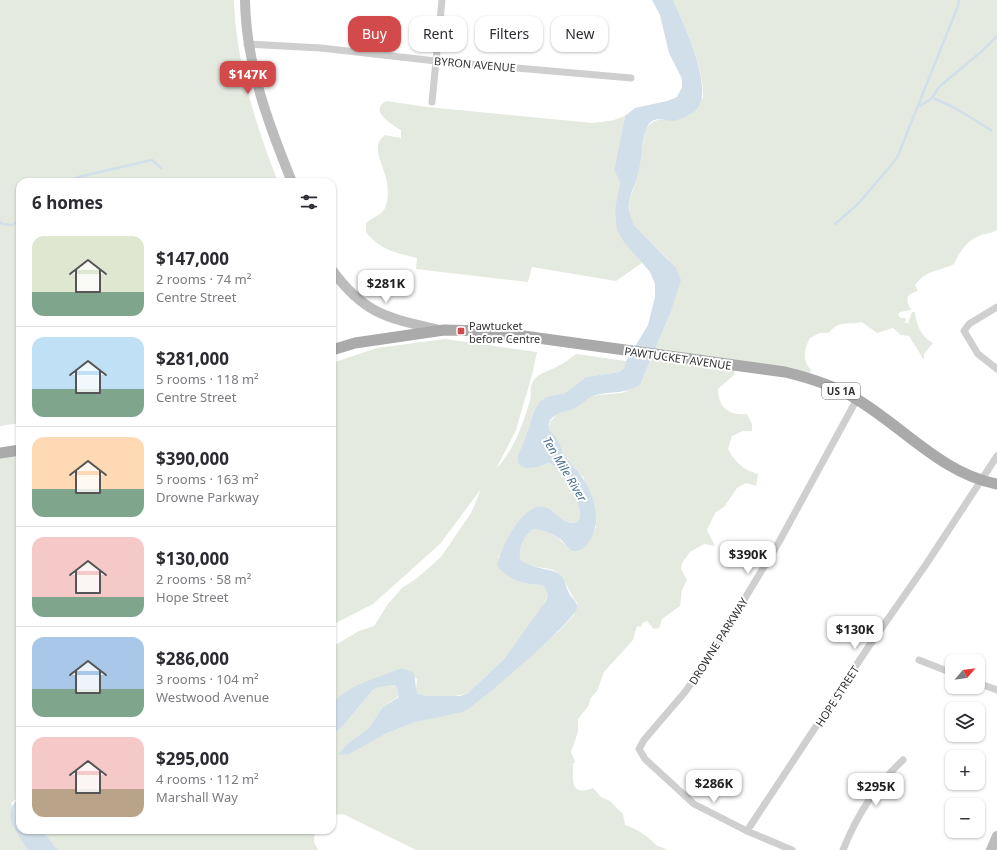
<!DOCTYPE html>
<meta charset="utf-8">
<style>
body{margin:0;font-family:"Noto Sans",sans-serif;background:#f7f7f7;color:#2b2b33;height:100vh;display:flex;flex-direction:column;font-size:15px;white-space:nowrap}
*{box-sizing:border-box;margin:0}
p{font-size:13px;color:#7c7c81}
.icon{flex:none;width:22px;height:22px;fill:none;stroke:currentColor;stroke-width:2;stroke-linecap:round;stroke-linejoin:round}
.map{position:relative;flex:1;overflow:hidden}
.drawer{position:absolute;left:16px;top:178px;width:320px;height:656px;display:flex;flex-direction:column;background:#fff;border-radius:12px;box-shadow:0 1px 3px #0004}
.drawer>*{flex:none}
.guide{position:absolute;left:348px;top:16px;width:380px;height:36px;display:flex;gap:8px}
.needle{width:26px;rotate:62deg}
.tools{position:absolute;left:945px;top:654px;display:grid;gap:8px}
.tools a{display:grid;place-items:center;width:40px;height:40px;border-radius:8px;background:#fff;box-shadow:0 1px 3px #0004;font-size:20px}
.price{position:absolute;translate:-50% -34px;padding:0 9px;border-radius:8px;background:#fff;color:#222;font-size:13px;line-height:26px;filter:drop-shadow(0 1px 2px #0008)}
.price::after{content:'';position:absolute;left:50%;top:24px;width:12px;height:9px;margin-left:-6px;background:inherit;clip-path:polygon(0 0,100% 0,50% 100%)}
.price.on{background:#d34a4a;color:#fff}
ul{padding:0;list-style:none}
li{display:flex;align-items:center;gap:12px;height:100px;padding:0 16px}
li+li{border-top:1px solid #e1e1e2}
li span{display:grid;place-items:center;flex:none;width:112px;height:80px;border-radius:12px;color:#555}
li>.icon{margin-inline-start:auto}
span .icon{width:48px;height:48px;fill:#fffc;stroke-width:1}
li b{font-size:17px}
h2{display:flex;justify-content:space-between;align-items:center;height:48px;padding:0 16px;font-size:17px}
.tag{padding:0 14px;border-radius:12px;background:#fff;box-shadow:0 1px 3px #0004;font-size:14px;line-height:36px}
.tag.on{background:#d34a4a;color:#fff}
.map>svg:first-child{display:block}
</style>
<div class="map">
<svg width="997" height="850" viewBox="0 0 997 850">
<rect width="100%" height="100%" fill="#fff"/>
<path fill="#e4eadf" d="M0 0H234C236 63 255 123 278 182H20V423L0 426Z
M673 0H997V230C991 234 985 233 979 236 967 240 959 253 954 264 938 272 927 269 915 285L918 291C906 294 905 299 911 310L900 312 898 315 901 318H906L905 323H908L912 312H915C916 324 921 337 933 343L924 354V360L909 336 901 335 893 328 877 333 862 322C849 325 838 320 829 333H820L810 338C804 349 802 360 811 370L807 380 735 368 734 375 718 389C718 407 729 416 747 414L752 424V431H743L732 436 728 449C735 462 743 470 758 474L756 486 746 483 737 488 724 507 715 513 707 530 715 546 704 544 690 552 682 563 681 569 687 580 682 590 680 606 662 619 659 628 654 629 647 621 642 623 641 627 637 626 633 640 604 672 597 691 590 699 589 705 578 719V732L571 752 575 762 573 764C573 781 570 797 593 788L601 797 610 801 623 814 625 825C639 830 645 834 655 844 658 847 663 847 667 850H416L343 814 332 815V735L342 727 373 690 379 687 395 685 397 688 399 696 382 708 369 728 348 743 385 734 415 722 470 708 560 630 574 615 577 603C569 593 564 574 553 570 539 565 534 572 520 559 519 547 524 535 534 529 549 530 560 538 569 549L586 545 596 527 584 478 564 455 558 441 551 435 549 427 550 422 557 414 573 409 589 397 598 395 622 393 640 385 670 314 669 260 634 225 630 218 629 202 633 190 646 130C653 118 660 119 673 121L703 98C705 70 685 26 673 0Z
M386 101 427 107 593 123 614 120 625 116 614 170 620 183 617 230 642 263 616 281 532 267 528 282 416 269 417 258C397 253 379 250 366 232V223C372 217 384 215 386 205 389 196 388 183 385 174 381 161 371 145 385 135L401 138V130C393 125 368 111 386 101Z
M445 339 537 352 532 375 516 430 496 469C514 450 522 426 530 401 532 394 529 386 534 380 540 372 550 371 558 366 565 363 570 358 576 354L626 361 624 368 619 372 586 377 565 393 546 397 539 402 534 411 525 439 518 455 537 467 549 463 555 465C562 479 589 509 577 522 565 525 556 515 547 508L514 527 498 558 525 583 543 585 547 589 548 594 542 609 504 659 468 693C453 698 433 698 418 694L416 690 417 679 401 668C378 679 350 684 332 704V647L359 631 374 626 388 604 402 588 416 579 441 557 471 513 481 489 440 544 373 604 332 625V363L377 348Z
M20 451V796L11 803 28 850H0V454Z
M42 830H315L314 842 318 850H58Z"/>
<path fill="#d1dfea" d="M652 0H673C683 22 717 93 695 111 689 115 680 120 673 121 666 121 659 117 652 121 649 123 647 127 646 131 642 141 642 153 640 164 638 177 632 189 629 202 628 209 631 218 634 225L676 268 681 280 670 314 640 385C626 394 612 391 596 395 587 397 582 405 573 409 566 412 557 412 551 419 544 430 555 434 559 442 561 447 562 452 565 456 571 464 579 471 584 480 595 497 601 523 590 540 587 545 582 551 576 551 568 552 566 543 560 539 552 533 543 530 534 529 524 535 519 547 520 559 535 573 554 565 563 578 566 584 567 590 570 595 573 599 578 603 577 608 575 621 486 696 470 708L463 712 415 722 385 734 349 754 338 755 348 743 369 728 382 708 399 697 397 688 395 685 379 687 373 690 342 727 332 735V704C350 683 377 679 401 668L413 672C417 680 414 687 418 694L427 696H460L468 693 504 659 546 601 548 594 543 585C525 584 508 581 497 565 500 549 523 501 545 507 557 511 562 526 577 522 589 509 562 479 555 466L549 463 537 467 527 468 521 466 518 462V455L525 439 534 411 539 402 546 397 565 393 586 377 619 372 624 368 626 361 648 325 655 297V284L650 272 624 242 617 230 615 210 620 183 614 170 625 116 635 108 667 101 677 97 682 87V79L669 53 660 15Z
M20 796V830H42L58 850H28C16 830 0 816 20 796Z"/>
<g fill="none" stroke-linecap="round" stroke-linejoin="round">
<path stroke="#d1dfea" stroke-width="2.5" d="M933 98 955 108 991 130
M920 106 932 98 939 87 982 51 997 36
M71 182 78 177 152 160 161 168
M0 222 2 224 12 225 20 220
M835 224 858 204 897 158 958 6 959 0"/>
<path stroke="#cfcfcf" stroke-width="7" d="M247 44 321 48 436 61 631 78
M432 102 442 0
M997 307 969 324 964 331 978 354 997 369
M919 660 952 673
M978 683 997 690
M747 831 867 649 927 563 997 456
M792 850 747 831 694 804 645 759 639 749 644 740 685 692 705 664 779 542 857 399
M843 850C857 815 875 786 903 760"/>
<path stroke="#bcbcbc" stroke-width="10" d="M245 0C246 64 268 123 292 182
M332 270C365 315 388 318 440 330
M991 850 997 836"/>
<path stroke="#aaa" stroke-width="11" d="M332 350 355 343 444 330 487 331 785 372C810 378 836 386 858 400 904 428 943 474 997 484
M0 453 20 450"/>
</g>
<rect fill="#d34a4a" stroke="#fff" stroke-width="1.5" x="457" y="327" width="8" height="8" rx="2"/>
<g text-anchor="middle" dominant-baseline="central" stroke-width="4" stroke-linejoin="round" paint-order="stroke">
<rect fill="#fff" stroke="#707070" stroke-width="1" x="822" y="383" width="38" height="16" rx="3"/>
<g font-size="10" font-weight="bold" fill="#323232">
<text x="841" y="391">US 1A</text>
</g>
<g font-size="11" fill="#323232" stroke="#fff">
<text transform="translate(475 64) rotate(5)">BYRON AVENUE</text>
<text transform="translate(678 358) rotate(8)">PAWTUCKET AVENUE</text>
<text transform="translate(718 641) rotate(-58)">DROWNE PARKWAY</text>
<text transform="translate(837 696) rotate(-57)">HOPE STREET</text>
</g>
<g font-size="11" fill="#323232" stroke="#fff" text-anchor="start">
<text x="469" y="325">Pawtucket<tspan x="469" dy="13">before Centre</tspan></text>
</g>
<g font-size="12" font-style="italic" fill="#486d8d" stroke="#fff">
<text transform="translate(565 469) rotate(59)">Ten Mile River</text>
</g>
</g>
</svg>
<div class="tools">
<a><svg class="needle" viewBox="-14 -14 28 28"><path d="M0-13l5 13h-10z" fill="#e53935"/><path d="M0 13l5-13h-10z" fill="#7c7c81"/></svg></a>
<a><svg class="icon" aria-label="layers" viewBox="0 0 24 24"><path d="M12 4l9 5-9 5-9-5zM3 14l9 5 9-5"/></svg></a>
<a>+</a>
<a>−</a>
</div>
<b class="price on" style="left:248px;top:95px">$147K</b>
<b class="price" style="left:386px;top:304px">$281K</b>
<b class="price" style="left:748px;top:575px">$390K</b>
<b class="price" style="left:855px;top:650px">$130K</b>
<b class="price" style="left:714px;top:804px">$286K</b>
<b class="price" style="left:876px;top:807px">$295K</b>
<div class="guide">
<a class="tag on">Buy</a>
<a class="tag">Rent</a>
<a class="tag">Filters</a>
<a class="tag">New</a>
</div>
<section class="drawer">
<h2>6 homes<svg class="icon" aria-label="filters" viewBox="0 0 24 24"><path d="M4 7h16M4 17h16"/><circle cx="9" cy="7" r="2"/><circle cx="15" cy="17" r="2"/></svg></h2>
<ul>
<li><span style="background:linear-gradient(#dfe7d0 70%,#7fa58c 0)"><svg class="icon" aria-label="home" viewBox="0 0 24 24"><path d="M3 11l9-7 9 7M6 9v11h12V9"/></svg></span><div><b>$147,000</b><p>2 rooms · 74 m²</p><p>Centre Street</p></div></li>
<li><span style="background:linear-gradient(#bfe0f5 65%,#7fa58c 0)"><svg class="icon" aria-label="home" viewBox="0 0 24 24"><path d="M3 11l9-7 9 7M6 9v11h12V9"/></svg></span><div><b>$281,000</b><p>5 rooms · 118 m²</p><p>Centre Street</p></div></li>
<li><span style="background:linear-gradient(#ffd9b3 65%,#7fa58c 0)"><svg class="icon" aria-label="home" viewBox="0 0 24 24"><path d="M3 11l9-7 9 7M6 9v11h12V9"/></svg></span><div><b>$390,000</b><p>5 rooms · 163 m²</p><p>Drowne Parkway</p></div></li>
<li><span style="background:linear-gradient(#f6c9c9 75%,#7fa58c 0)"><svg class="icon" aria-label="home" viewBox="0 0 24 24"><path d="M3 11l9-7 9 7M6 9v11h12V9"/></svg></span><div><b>$130,000</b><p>2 rooms · 58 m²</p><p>Hope Street</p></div></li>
<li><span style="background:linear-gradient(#a9c7e8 65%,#7fa58c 0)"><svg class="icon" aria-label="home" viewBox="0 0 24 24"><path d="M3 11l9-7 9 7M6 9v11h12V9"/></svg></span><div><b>$286,000</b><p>3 rooms · 104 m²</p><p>Westwood Avenue</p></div></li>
<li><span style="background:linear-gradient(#f6c9c9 65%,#b9a48a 0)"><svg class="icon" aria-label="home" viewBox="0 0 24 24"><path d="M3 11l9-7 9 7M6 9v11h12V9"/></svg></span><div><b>$295,000</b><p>4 rooms · 112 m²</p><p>Marshall Way</p></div></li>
</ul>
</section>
</div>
